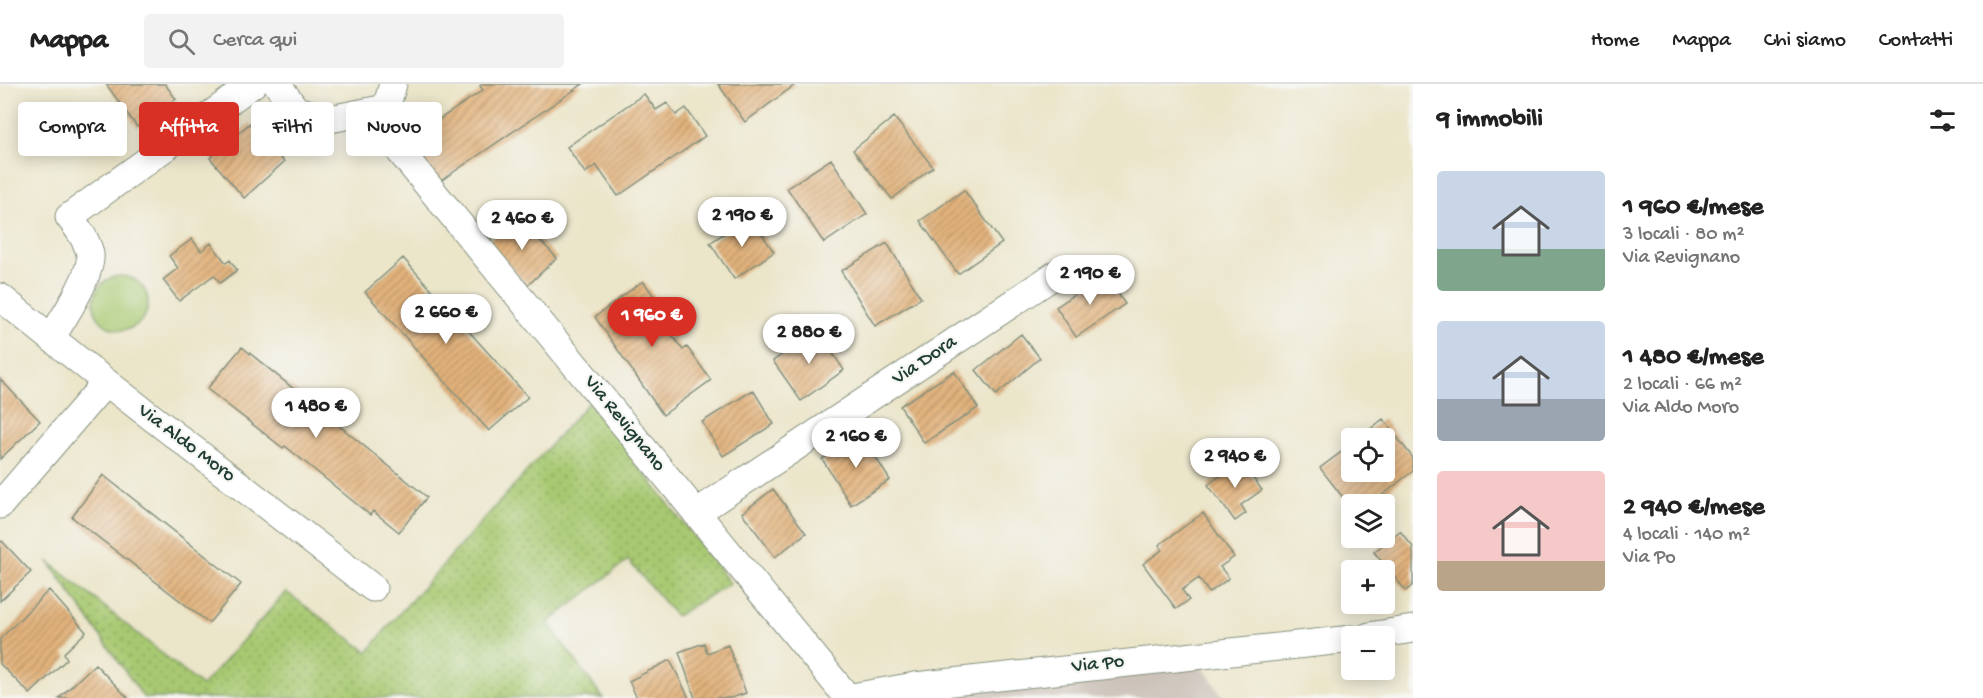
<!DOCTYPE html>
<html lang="it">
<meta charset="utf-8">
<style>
body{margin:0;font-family:"Gochi Hand",sans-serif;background:#f2f2f2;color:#222;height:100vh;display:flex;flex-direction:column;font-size:22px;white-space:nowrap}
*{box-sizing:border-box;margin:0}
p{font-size:20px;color:#767676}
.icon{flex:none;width:33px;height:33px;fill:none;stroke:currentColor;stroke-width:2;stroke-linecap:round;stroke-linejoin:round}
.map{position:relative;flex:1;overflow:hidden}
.drawer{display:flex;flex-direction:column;background:#fff;width:570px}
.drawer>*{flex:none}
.hud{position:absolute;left:18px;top:18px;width:570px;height:54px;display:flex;gap:12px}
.controls{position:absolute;left:1341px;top:344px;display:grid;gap:12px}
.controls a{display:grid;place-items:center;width:54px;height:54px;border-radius:6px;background:#fff;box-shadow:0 3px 15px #0003;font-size:30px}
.price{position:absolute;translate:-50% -51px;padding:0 14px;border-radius:21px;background:#fff;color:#222;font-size:20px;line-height:39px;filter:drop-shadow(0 2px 3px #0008)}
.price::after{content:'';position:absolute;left:50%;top:36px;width:18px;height:14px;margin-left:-9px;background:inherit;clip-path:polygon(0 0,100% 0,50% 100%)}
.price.current{background:#d93025;color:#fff}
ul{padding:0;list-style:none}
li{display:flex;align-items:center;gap:18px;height:150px;padding:0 24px}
li span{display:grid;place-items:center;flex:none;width:168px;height:120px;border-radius:6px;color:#555}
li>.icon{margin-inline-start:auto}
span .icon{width:72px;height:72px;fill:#fffc;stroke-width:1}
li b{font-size:26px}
h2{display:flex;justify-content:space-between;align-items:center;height:72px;padding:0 24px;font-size:26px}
.chip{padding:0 21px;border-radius:6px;background:#fff;box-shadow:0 3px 15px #0003;font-size:21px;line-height:54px}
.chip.current{background:#d93025;color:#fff}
header{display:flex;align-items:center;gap:36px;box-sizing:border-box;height:84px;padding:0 30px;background:#fff;border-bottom:2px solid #e0e0e0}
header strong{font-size:28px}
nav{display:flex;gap:33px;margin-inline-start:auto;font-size:21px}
.search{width:420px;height:54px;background:#f2f2f2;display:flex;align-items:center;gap:15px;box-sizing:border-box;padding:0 21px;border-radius:6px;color:#767676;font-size:22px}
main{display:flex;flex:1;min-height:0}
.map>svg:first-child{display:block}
</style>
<header>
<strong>Mappa</strong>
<div class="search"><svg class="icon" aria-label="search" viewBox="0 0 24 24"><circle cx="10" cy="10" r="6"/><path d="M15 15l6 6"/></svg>Cerca qui</div>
<nav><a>Home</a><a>Mappa</a><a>Chi siamo</a><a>Contatti</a></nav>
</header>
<main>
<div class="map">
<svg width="1413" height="614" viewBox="0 0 1413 614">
<defs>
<pattern id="grass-dots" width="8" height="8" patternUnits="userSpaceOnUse" patternTransform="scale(1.5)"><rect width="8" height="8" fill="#a8c971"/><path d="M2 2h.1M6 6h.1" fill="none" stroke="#88a45e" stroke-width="1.8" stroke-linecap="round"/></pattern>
<pattern id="building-hatch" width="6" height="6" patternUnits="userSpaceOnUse" patternTransform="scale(1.5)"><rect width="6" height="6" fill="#e2b27c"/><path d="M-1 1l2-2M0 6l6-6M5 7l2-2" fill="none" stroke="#b79266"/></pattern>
</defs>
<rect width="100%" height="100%" fill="#f6f6f2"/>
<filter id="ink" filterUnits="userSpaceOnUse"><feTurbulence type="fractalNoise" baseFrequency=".0167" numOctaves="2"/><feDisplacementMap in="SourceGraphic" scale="12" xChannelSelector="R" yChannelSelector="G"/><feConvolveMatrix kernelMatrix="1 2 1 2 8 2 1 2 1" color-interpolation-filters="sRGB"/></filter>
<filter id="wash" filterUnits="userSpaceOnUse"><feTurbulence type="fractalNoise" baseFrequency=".008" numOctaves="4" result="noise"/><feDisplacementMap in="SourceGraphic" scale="24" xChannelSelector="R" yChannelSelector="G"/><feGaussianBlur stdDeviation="1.35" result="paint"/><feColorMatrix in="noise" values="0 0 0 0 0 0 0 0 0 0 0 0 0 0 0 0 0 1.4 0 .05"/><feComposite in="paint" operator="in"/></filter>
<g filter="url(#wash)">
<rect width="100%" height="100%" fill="#ebe5c9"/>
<path fill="#ccc2b9" d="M1200 579 1224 614H928Z"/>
<path fill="url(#grass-dots)" stroke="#648352" stroke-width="1.5" d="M589 318 730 499 676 532 628 476 548 539 603 614H144L48 477 202 602 286 508 368 568 391 539Z"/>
<path fill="#a8c971" stroke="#648352" stroke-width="1.5" d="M94 219a27 27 0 1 1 54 0a27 27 0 1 1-54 0Z"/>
<g id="blocks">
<path fill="url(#building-hatch)" d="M106 0H165L176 15 137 43Z
M483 0H583L436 100 407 57 483 6 480 2Z
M718 0H796L745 38Z
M644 10 656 26 667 19 676 31 686 24 705 52 618 112 596 81 585 89 567 63Z
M894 33 933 83 892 115 853 66Z
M250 39 284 78 244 114 210 74Z
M831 75 867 130 824 159 787 104Z
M964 106 1002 159 958 190 920 137Z
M516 132 557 174 528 201 487 159Z
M750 132 774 168 734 195 710 159Z
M192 155 201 167 211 159 226 179 230 176 237 186 220 199 214 191 179 217 163 196 178 184 169 172Z
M887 159 921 214 875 242 841 187Z
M403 174 528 313 489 347 365 208Z
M1105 190 1125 220 1076 253 1056 223Z
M643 197 668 231 661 236 683 266 687 263 711 296 663 331 595 233Z
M817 246 844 286 801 317 773 277Z
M1021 250 1040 274 996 311 976 286Z
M242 263 427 413 399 448 373 427 370 431 285 362 283 364 207 305Z
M954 287 978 324 924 359 900 322Z
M0 295 40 337 0 375Z
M753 306 774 340 723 372 702 338Z
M1383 335 1413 374V387L1371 420H1352V425L1320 384 1352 360V387H1384V354H1359Z
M861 350 890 396 851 421 822 375Z
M1240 377 1262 406 1241 421 1246 429 1235 437 1208 401Z
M103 391 241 500 209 539 72 433Z
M773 405 806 449 775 473 742 429Z
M1203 429 1234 473 1220 483 1229 494 1209 509 1199 494 1182 506 1189 516 1176 525 1143 480 1162 466 1159 461Z
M1400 447 1413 463V501L1406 507 1374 468Z
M2 457 31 488 0 517V459Z
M49 506 86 548 64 569 67 575 30 610 0 580V555Z
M704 559 707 569 728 561 746 609 731 614H695L679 568Z
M670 576 689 614H637L629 597Z
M95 580 128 614H59Z"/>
</g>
</g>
<g filter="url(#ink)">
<use href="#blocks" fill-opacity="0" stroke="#85917e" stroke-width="1.5"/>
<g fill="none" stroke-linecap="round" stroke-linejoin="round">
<defs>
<path id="street" d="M277 0 296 26 330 35 386 24
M393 0 386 24 389 54 848 614
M0 213 106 298 373 504
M51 254C62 237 93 189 90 170 87 156 78 144 69 133L253 0
M0 421 106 298
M696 429 1064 185
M1369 552 1413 545
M846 614 915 602 1352 555"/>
</defs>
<use href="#street" stroke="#85917e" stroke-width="29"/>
<use href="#street" stroke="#fff" stroke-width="27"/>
</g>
</g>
<g text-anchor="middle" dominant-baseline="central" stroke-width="4.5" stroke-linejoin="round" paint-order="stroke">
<g font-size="20" fill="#1f3d34" stroke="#f6f6f2">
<text transform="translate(925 277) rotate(-34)">Via Dora</text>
<text transform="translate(624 340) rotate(51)">Via Revignano</text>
<text transform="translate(186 360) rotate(37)">Via Aldo Moro</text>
<text transform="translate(1098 581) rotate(-6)">Via Po</text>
</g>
</g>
</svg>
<div class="controls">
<a><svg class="icon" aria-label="locate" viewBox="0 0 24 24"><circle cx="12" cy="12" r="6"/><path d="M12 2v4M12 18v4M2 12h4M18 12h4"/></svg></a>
<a><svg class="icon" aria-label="layers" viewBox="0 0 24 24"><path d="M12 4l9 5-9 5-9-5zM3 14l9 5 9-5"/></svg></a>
<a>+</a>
<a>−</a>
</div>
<b class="price" style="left:742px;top:164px">2 190 €</b>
<b class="price" style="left:522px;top:167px">2 460 €</b>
<b class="price" style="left:1090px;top:222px">2 190 €</b>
<b class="price" style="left:446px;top:261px">2 660 €</b>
<b class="price current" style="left:652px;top:264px">1 960 €</b>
<b class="price" style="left:809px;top:281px">2 880 €</b>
<b class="price" style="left:316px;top:355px">1 480 €</b>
<b class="price" style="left:856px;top:385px">2 160 €</b>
<b class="price" style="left:1235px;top:405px">2 940 €</b>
<div class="hud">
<a class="chip">Compra</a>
<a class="chip current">Affitta</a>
<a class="chip">Filtri</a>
<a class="chip">Nuovo</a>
</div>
</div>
<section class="drawer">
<h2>9 immobili<svg class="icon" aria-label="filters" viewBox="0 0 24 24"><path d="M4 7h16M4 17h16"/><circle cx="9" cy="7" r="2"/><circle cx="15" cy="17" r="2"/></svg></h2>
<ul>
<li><span style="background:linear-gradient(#c9d6e8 65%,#7fa58c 0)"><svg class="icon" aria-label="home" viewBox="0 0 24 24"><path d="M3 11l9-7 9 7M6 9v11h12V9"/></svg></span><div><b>1 960 €/mese</b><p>3 locali · 80 m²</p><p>Via Revignano</p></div></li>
<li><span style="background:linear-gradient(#c9d6e8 65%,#9aa5b1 0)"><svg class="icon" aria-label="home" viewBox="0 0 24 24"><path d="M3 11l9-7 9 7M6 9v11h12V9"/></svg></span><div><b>1 480 €/mese</b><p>2 locali · 66 m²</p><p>Via Aldo Moro</p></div></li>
<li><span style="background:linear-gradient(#f6c9c9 75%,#b9a48a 0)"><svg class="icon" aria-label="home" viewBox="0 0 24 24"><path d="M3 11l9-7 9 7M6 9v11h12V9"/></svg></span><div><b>2 940 €/mese</b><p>4 locali · 140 m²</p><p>Via Po</p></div></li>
</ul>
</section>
</main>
